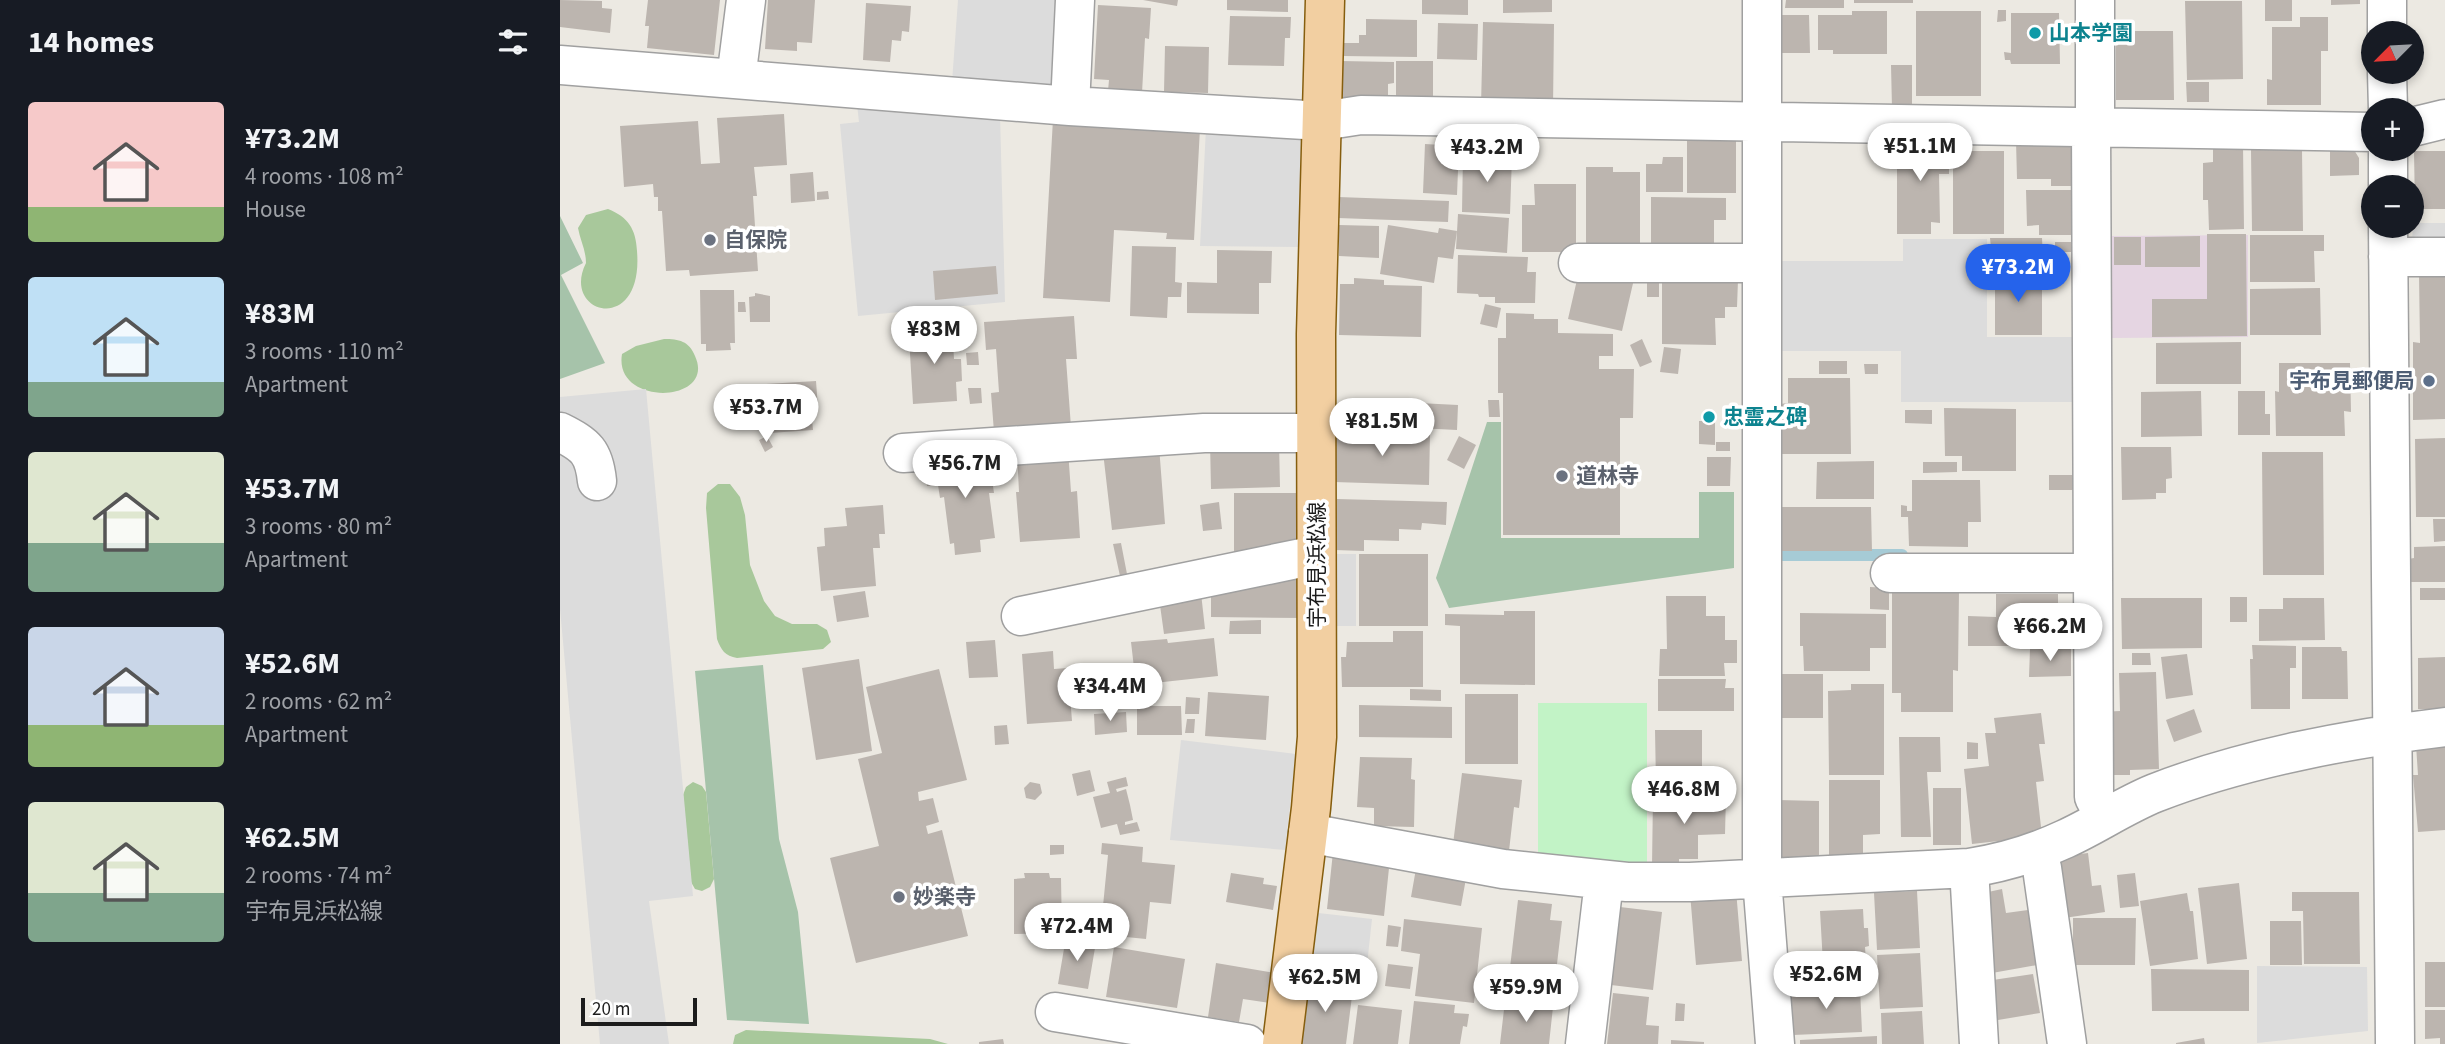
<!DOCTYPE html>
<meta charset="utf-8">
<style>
body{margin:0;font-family:"Source Sans 3","Noto Sans JP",sans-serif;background:#242831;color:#f1f3f6;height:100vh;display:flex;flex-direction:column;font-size:26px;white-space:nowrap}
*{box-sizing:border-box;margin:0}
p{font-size:23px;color:#9ea1a6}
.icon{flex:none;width:38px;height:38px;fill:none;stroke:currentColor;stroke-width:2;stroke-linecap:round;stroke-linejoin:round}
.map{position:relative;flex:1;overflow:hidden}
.panel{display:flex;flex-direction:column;background:#171b24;width:560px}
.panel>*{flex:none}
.needle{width:46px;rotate:246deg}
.buttons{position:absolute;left:1801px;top:21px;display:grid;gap:14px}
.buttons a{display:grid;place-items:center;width:63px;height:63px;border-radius:50%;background:#171b24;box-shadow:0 4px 10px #0003;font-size:35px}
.scale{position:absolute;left:21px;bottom:18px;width:116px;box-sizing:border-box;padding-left:7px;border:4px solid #1c1c1c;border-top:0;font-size:19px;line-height:24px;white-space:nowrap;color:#1c1c1c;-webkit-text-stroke:5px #fff;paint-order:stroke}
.price{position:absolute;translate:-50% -60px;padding:0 16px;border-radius:24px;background:#fff;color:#222;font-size:23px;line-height:46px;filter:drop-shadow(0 2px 4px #0008)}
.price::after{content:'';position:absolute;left:50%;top:42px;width:21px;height:16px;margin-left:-10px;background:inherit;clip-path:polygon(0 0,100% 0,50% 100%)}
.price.active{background:#2563eb;color:#fff}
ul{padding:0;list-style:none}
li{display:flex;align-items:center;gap:21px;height:175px;padding:0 28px}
li span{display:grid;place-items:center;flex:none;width:196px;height:140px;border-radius:7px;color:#555}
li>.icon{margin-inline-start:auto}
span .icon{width:84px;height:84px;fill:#fffc;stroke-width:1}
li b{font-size:30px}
h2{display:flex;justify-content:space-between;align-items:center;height:84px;padding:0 28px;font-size:30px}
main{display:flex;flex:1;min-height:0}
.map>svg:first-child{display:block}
</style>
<main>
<section class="panel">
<h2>14 homes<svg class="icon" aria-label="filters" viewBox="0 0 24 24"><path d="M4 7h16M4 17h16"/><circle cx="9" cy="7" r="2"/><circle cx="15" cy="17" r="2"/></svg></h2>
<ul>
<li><span style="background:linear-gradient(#f6c9c9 75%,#8fb573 0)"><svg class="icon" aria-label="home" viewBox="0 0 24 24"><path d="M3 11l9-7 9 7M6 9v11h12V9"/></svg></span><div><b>¥73.2M</b><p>4 rooms · 108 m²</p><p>House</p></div></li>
<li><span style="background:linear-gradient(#bfe0f5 75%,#7fa58c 0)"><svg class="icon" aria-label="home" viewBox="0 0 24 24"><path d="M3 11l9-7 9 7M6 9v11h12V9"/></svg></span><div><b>¥83M</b><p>3 rooms · 110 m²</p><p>Apartment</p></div></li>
<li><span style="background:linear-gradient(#dfe7d0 65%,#7fa58c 0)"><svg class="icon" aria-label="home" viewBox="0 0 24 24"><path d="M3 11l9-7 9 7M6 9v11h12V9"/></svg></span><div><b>¥53.7M</b><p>3 rooms · 80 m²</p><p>Apartment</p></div></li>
<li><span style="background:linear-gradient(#c9d6e8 70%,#8fb573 0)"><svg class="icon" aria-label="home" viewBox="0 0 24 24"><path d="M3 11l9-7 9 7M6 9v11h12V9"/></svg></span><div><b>¥52.6M</b><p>2 rooms · 62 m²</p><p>Apartment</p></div></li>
<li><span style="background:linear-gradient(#dfe7d0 65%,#7fa58c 0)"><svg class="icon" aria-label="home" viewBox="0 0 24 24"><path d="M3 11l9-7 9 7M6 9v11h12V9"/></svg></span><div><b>¥62.5M</b><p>2 rooms · 74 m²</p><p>宇布見浜松線</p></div></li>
</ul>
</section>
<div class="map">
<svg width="1885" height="1044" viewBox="0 0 1885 1044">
<rect width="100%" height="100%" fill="#ece9e2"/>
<path fill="#e5d5e2" d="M1688 235V337L1552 338V236Z"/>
<path fill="#a8c89b" d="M48 209C68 217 76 229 77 251 84 337 0 314 26 263 26 250 20 240 18 228L26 215Z
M104 339C119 339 129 341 135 356 157 404 53 407 62 354L76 346Z
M158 484H170L180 497 185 515 190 565 204 601 215 616 232 624H257L267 630 271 642 263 649 177 658C165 656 161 650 157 639L146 508 147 493Z
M133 782 142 786 146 792 154 879 150 887 142 891 135 889 131 882 123 795 126 787Z
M186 1030 370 1039 388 1044H173L175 1035Z"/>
<path fill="#a6c3aa" d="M0 216 23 263 1 275 45 363 0 379Z
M927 422H941V538H1139V492H1174V568L889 608 876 578Z
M203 665 219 839 238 912 249 1024 167 1020 135 671Z"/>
<path fill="#c2f3c6" d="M978 703H1087V868L978 860Z"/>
<path fill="#dcdcdc" d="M398 0H503L499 91 392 82Z
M297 104 440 115 445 302 298 316 280 124 299 122Z
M646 128 744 134 741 247 640 246Z
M1853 223H1885V243H1852Z
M1343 239H1427V337H1518V402H1341V351H1217V261H1343Z
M86 389 133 896 89 901 109 1044H40L0 609V397Z
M773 554H796V626H773Z
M621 740 736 754 725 850 610 840Z
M758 913 812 919 805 983 750 977Z
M1697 966 1807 967 1808 1031 1697 1043Z"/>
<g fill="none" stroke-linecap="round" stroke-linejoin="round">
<path stroke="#a6cbd6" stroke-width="12" d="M1220 555H1342"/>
</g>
<path fill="#bcb5af" d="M0 0 42 1V8L52 9 50 33 0 27Z
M88 0H160L154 55 87 48 89 26H85Z
M208 0H255L252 43 237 42V51L205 49Z
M583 0H618L617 6Z
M667 0H728V12L667 10Z
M862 0H908V15L862 14Z
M943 0H992V12L943 13Z
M1226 0H1284V8H1225Z
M1294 0H1353V3H1294Z
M1705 0H1732V21H1705Z
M1771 0H1800V4L1771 5Z
M1625 1H1682L1683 79 1627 80Z
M306 3 351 6 349 32 342 31 341 41 332 40 330 62 303 60Z
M538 5 591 8 589 39 585 38 582 93 548 91 549 80 534 79Z
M1438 10H1446V21L1437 22Z
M1292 11H1327V54H1273V50H1258V15H1292Z
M1356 11H1421V96H1356Z
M1451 13H1499L1500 64H1451L1450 60H1445L1444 52 1451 53Z
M1221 15H1249L1250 53H1221Z
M670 16 731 17 730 38H725L724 66 668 65Z
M1740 17H1768V51H1761V105H1707V79L1712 80V27H1740Z
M806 19 857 20V57L782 56V43H799V35H806Z
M923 22 994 24 993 107 921 106Z
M878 23 918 24 917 60 877 59Z
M1556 31H1613L1614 100H1556Z
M605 46 649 47 648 93 604 92Z
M781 61 834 62V83L828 84V106L781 105Z
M836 61H873V106L836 105Z
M1331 65H1352V108H1332Z
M1626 82H1649V102H1627Z
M224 114 227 165 194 167 197 196H193L198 271 130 276 129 270 106 271 102 211H98V197H94L93 184 64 187 60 126 138 121 141 164 160 163 157 118Z
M493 119 640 128 634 240 606 239 607 233 554 230 550 302 483 298Z
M1127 138H1176V193H1127Z
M1337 139H1389V174H1379L1380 223 1371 222V234H1337Z
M1456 141H1519V186H1491V179H1457Z
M865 144 899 146 897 195 863 193Z
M1653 144H1683L1684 229 1649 230 1648 200H1643V163L1653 162Z
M1770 145H1791L1799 158V175L1770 176Z
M1691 150H1742L1743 231H1692Z
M1393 151H1444V234H1393Z
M1854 151H1885V209H1855Z
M903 154 952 156 950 214 902 212Z
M1103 157H1123V192H1086V164H1102Z
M1026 167H1053V172H1080V246H1026Z
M253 172 255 201 231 203 230 174Z
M974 184H1016V252H962V205H975Z
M1466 190H1514V235H1479V225L1467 226Z
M268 191 269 199 257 200V192Z
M778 197 889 201 888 222 778 218Z
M1091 197 1166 198V220H1154V253L1091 252Z
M898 214 949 218 947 253 896 249Z
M779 225 819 226V258L779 256Z
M828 225 878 233 879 228 897 231 893 259 878 257 874 283 820 274Z
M1647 234H1686L1687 336 1592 337V299H1647Z
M1690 235H1764V251H1754L1755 282H1690Z
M1640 236V267H1585V237Z
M1554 237H1581V265H1554Z
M1430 238H1482L1483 258H1434V247L1431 248Z
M1495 242H1513V252H1495Z
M572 246 616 247 615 282 622 283 621 297H608L607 318 570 316Z
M657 250 712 251 711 283H699V314L627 313V282L657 283Z
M898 255 968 257 967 272H976L975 303H935V297H919L918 294 897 293Z
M436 266 438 294 375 300 373 271Z
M1019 271 1074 279 1062 331 1008 319Z
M1435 272H1482V335H1435Z
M1859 274H1885V419L1853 420V342L1860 343Z
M1087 276H1099V297H1087Z
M794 278 824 280V285L862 286 861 337 779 335 780 284H794Z
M1102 280H1178L1177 307H1165V318H1155L1156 345 1102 344Z
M1760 288 1761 335H1690V289Z
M140 290H174L175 343H170L171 350 146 351V344H141Z
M195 293 210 296V322H190L189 297 195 296Z
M178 302H185L186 312H178Z
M925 304 941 308 937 328 920 324Z
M946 313 974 314V319H998V333L1053 334V356H1039V369H1074L1073 418H1060V535H943V393H938V338H946Z
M514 316 517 359H506L511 427 434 432 431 393 439 392 436 349 426 350 424 322Z
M392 324 394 359H401L402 381 396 382 397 401 353 404 349 337 364 336 363 326Z
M1082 339 1092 362 1080 367 1070 345Z
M1681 342V384H1596V343Z
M1104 347 1121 349 1118 374 1100 372Z
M418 352 419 365H407L406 353Z
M1259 361H1287V374H1259Z
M1719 363H1790L1791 412 1784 411 1785 436H1716L1715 391 1719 392Z
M1304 364H1318V374H1305Z
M1228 378H1290L1291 454H1221L1220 404 1228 403Z
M256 381 258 408H251L253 430 210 433 206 384Z
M408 388H421L422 403 410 404Z
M1641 391 1642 436 1581 437V392Z
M1678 391H1705V414H1710V435H1678Z
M799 400 898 405 897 430 797 425Z
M928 400H939L940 417H929Z
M1384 408 1456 409V471H1402V456H1385Z
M1345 410H1372V424L1345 423Z
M1139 421H1155V445L1139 444Z
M775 432 870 434 869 485 774 482Z
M207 436 213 447 205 452 199 440Z
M899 436 916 445 904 469 887 460Z
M1885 438V517H1856L1855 439Z
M650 441 719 442 720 487 651 489Z
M1156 442H1170V451H1156Z
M599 446 605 524 552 530 543 452Z
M1561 447H1611L1612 478 1606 479V493H1596V499L1562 500Z
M508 450 511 492 517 491 520 538 460 542 456 492H459L457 453Z
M1702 452H1763L1764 575H1703Z
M424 455 426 473 431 472 434 493H429L435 538 420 540 421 552 395 555 394 543 390 544 384 497 380 498 378 485 367 486 364 463Z
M1147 457H1171L1170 486H1147Z
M1314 461V499H1256L1257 462Z
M1363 462H1397V472L1363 473Z
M1489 475H1517V486L1512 490H1489Z
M1352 480H1420L1421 522H1408V547L1349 546 1348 517H1341V505L1347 506V511H1352Z
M674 493H739L740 551H674Z
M777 499 887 502 886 525 862 523 861 530 839 529V541L804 540V551L775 550Z
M659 502 662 529 643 531 640 505Z
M323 505 325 534H319L320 548H313L316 586 261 591 257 547 265 546 264 528 287 526 285 508Z
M1215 507H1311L1312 551H1215Z
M1873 519H1885V541L1874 542Z
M561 543 567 574 560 576 553 544Z
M1885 546V582H1848V559L1854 558V547Z
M799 554H868V626H799Z
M744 577V618L651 617V586Z
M1310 587 1329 588V610L1310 609Z
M1860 588H1885V600H1860Z
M305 591 309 617 277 622 273 596Z
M1332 591H1399L1398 671 1393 670V712H1341V693H1332Z
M641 593 645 629 604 634 599 598Z
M1436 594H1498V646H1408V616L1436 617Z
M1106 596H1146V616H1165V640H1177V663H1164L1165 676H1099L1100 649H1107Z
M1670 597H1687V622H1670Z
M1561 598H1642V648L1562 649Z
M1723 598H1764L1765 640 1699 641V609H1723Z
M944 611H975V685L900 684V626L885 625V614L944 615Z
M1240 613 1326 614V648H1310V671H1244L1243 646H1240Z
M701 620V634H669L670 621Z
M833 631H863V687H782L781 657H786L787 642H833Z
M654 638 658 676 576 685 571 642 607 639 608 643Z
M435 640 438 677 409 678 406 642Z
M1692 645 1736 646V668H1730V709H1691L1690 659H1693Z
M1742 647H1781L1782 651H1787L1788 699H1742Z
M1470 649H1511V676L1469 677Z
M493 651 494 669 508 668 512 721 467 724 462 654Z
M1572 653H1590L1591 665H1572Z
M1627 654 1633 695 1606 699 1601 657Z
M1885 657V709H1858V658Z
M299 659 312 751 256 760 242 668Z
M379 669 407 780 358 792 359 801 373 798 379 822 366 826 368 834 382 830 408 936 296 963 270 858 319 846 298 759 322 753 306 687Z
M1596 672 1599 769 1570 770V775H1553L1540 712 1560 711 1559 673Z
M1218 674H1263V718H1218Z
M1098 679H1166L1165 688H1174V711H1098Z
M1291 684H1324V775H1269L1268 691 1291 690Z
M850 689 881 690V701L850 700Z
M648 692 709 696 706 740 645 736Z
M905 694H958V764H905Z
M626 697 640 698 639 714H625Z
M799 705 892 707V738L799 737Z
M577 706H621L622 735H577Z
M1634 709 1642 732 1614 742 1606 720Z
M566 712 567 732 535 735 534 714Z
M1481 713 1485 744H1479L1484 781 1476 782 1482 836 1412 844 1404 769 1429 766 1425 733H1436L1434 718Z
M627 719H635L634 733H625Z
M447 725 449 744 435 745 434 726Z
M1095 730H1142V784H1096Z
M1339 737H1380L1381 772H1367L1371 837H1341Z
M1407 742 1418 743V759H1407Z
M1885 743V830L1858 832 1853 775H1858L1856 745Z
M800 757 852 758 851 779 855 780 854 827 814 826V808L797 807Z
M530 770 535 791 517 796 512 774Z
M902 773 962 780 959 808 954 807 949 851 893 844Z
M566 777 568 786 556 789 557 792 566 789 570 805 573 820 565 822V825L577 822 580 831 560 835 557 824 541 828 533 797 550 793 547 782Z
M1269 780H1320V834L1303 835V859H1269Z
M470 782 480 784 482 793 475 800 466 798 464 788Z
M1373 788H1401V845H1373Z
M1093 796H1166L1165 834 1138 835V859H1119V866H1092Z
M1215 800 1259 801V860H1215Z
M542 843 583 847 582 862 615 865 611 904 590 902 586 939 516 932 519 904 543 906 548 855 541 854Z
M490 845H504V854L490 855Z
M773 852 816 857V866L829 868 824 916 767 909Z
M1528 853 1532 886 1541 885 1545 912 1497 919V857Z
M857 863 907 873 901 906 851 897Z
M464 873H489L490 878H501L502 933 454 934V879L465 878Z
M671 873 704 878 703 884 717 886 713 910 666 902Z
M1575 873 1579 906 1560 908 1557 875Z
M1679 883 1687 959 1647 964 1638 888Z
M1442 889 1446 913 1468 910 1477 965 1432 973 1419 894Z
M1176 890 1182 961 1136 965 1130 893Z
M1357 891 1360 948 1317 950 1314 893Z
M1732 892H1799L1800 964H1744L1743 911H1732Z
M1627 893 1630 911H1633L1638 959 1590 966 1580 901Z
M958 900 992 904 990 920 1002 921 995 981 949 976Z
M1060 907 1102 912 1093 990 1051 985Z
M1303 909 1304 928H1308L1309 946 1305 947 1307 979 1264 981 1260 911Z
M1513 918H1576L1575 965H1513Z
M844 919 922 928 914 1003 855 996 860 954 841 951Z
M1710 921H1741L1742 965H1710Z
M828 925 841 927 838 947 826 946Z
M506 937 536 942 528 989 498 984Z
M554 947 625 959 617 1008 546 997Z
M1360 953 1363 1007 1320 1009 1317 955Z
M1865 962H1885V1007H1865Z
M656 963 715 973 710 1003 683 999 679 1022 648 1017Z
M828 964 853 967 850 989 825 986Z
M1591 969 1689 970V1011H1592Z
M1473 974 1480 1013 1432 1021 1426 981Z
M745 982 793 988 786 1044H738Z
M1300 988 1302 1032 1233 1035 1232 1011H1228L1227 992Z
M1053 993 1089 997 1086 1025 1099 1026 1098 1044H1047Z
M854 1001 895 1005 894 1013 909 1014 907 1027 903 1026 900 1044H849Z
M945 1001 993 1007 989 1044H940Z
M1116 1003 1125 1004 1124 1021H1115Z
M798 1005 842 1010 838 1044H793Z
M1865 1010H1885V1044H1880V1038L1865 1039Z
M1362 1011 1364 1044H1322L1321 1013Z
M1317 1036V1044H1240V1040Z
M1644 1038 1645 1044H1616V1043Z
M443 1039 444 1044H419V1042Z
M1111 1040 1144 1042V1044H1111Z"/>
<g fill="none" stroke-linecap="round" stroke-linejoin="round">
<defs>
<path id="minor" d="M1202 0V879L1215 1044
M1535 0V126
M1827 0V33
M0 65 510 106 762 121 801 115 1813 132
M1827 72 1828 110
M176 79 186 0
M510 106 515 0
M1531 126 1534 797 1545 818
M1852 127 1885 119
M1828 149V187
M1828 226 1835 1044
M1828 257H1885
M1018 263H1202
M0 432C26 445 34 452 37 481
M343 453 644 433H756
M1330 573H1533
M461 616 756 555
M748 833 943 869 1067 882H1130L1409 868C1442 863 1475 853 1505 839 1536 825 1563 806 1595 793 1682 759 1792 738 1885 727
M1477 851 1482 868 1507 1044
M1409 868 1419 1044
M495 1012 687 1044
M1025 1044 1044 881"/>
<path id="major" d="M722 1044 751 808 757 737 756 334 765 0"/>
</defs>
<use href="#minor" stroke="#a0a0a0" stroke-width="41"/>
<use href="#major" stroke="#865e0e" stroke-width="41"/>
<use href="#minor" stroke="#fff" stroke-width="38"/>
<use href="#major" stroke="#f2cfa1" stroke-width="38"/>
</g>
<g fill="#0f9aa8" stroke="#fff" stroke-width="2.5">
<circle cx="1475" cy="33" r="7"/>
<circle cx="1149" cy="417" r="7"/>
</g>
<g fill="#6b7280" stroke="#fff" stroke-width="2.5">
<circle cx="150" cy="240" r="7"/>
<circle cx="1002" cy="476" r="7"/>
<circle cx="339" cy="897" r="7"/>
</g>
<circle fill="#5c6f8a" stroke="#fff" stroke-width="2.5" cx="1869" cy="381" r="7"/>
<g text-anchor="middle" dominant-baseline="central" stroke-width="7" stroke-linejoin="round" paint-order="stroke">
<g font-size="21" font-weight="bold" fill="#0d838f" stroke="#fff" text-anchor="start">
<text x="1489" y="33">山本学園</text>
<text x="1163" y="417">忠霊之碑</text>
</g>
<g font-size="21" font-weight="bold" fill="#5b616d" stroke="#fff" text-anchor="start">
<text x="164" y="240">自保院</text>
<text x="1016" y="476">道林寺</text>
<text x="353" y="897">妙楽寺</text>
</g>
<g font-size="21" font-weight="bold" fill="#4e5e75" stroke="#fff" text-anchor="end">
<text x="1855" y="381">宇布見郵便局</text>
</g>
<g font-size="21" fill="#1c1c1c" stroke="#fff">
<text transform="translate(757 565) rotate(-90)">宇布見浜松線</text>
</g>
</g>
</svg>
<div class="buttons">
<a><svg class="needle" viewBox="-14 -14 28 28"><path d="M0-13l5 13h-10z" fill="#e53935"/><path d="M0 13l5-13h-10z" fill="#9ea1a6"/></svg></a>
<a>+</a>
<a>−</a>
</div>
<div class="scale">20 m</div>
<b class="price" style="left:1360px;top:183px">¥51.1M</b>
<b class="price" style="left:927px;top:184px">¥43.2M</b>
<b class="price active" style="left:1458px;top:304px">¥73.2M</b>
<b class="price" style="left:374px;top:366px">¥83M</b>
<b class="price" style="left:206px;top:444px">¥53.7M</b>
<b class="price" style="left:822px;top:458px">¥81.5M</b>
<b class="price" style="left:405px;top:500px">¥56.7M</b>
<b class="price" style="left:1490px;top:663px">¥66.2M</b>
<b class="price" style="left:550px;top:723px">¥34.4M</b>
<b class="price" style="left:1124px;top:826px">¥46.8M</b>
<b class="price" style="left:517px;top:963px">¥72.4M</b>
<b class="price" style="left:1266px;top:1011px">¥52.6M</b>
<b class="price" style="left:765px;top:1014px">¥62.5M</b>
<b class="price" style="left:966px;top:1024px">¥59.9M</b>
</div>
</main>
